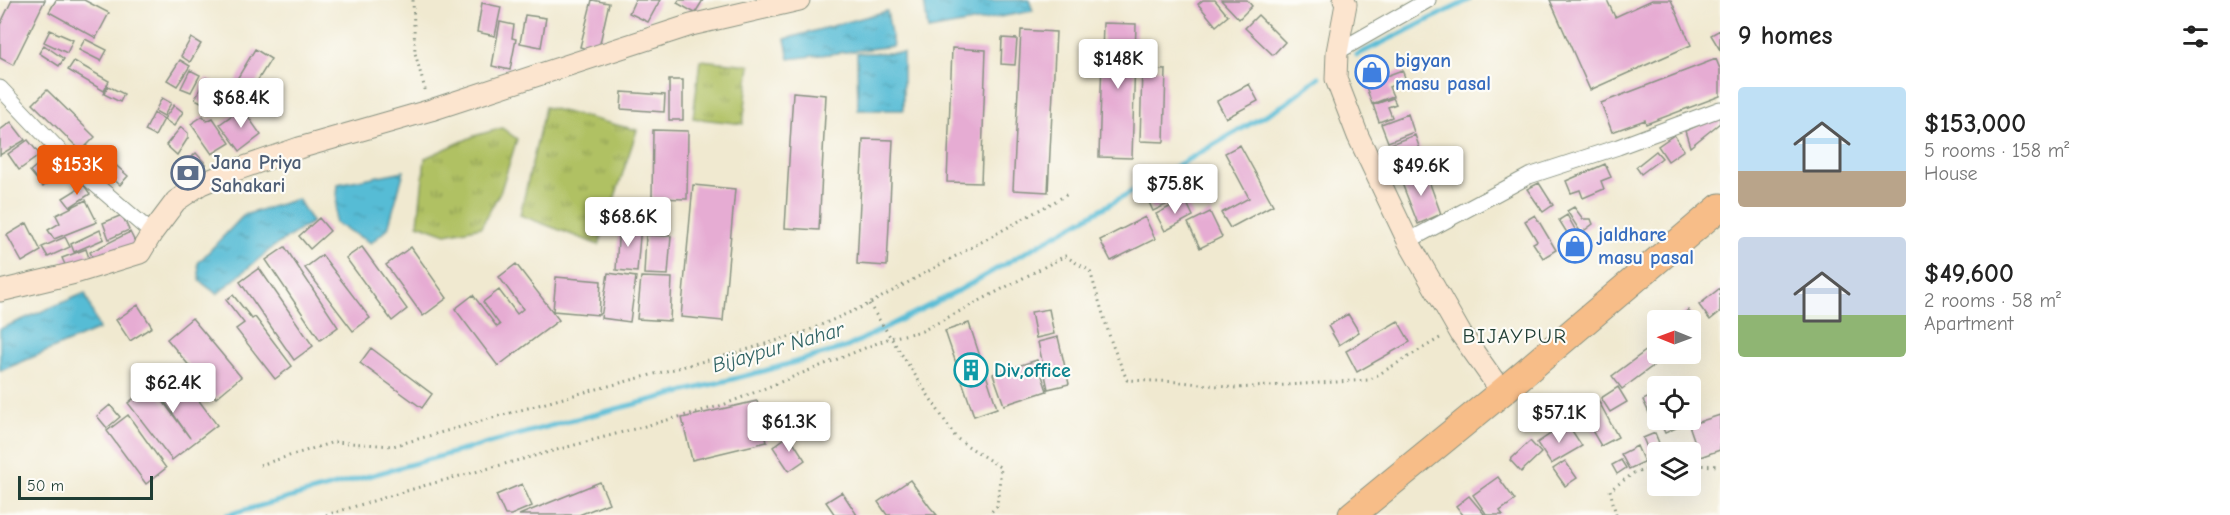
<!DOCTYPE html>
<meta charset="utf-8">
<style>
body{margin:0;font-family:"Comic Neue",sans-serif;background:#f2f2f2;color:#222;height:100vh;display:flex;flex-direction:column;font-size:22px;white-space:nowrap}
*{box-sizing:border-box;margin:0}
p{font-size:20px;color:#767676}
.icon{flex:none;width:33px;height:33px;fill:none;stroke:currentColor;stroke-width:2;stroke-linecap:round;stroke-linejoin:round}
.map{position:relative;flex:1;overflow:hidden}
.drawer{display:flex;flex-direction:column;background:#fff;width:510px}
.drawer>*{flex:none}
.needle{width:39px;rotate:271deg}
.fabs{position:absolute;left:1647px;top:310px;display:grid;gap:12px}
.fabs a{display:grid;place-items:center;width:54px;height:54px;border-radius:6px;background:#fff;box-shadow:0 6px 24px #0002;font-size:30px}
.scale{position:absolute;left:18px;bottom:15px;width:135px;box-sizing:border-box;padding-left:6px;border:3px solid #1f3d34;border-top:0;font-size:16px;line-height:21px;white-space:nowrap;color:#1f3d34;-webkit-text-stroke:4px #fdfcf7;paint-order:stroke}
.price{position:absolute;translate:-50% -51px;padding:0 14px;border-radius:6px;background:#fff;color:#222;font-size:20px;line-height:39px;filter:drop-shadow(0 2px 3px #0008)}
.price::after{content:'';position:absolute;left:50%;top:36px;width:18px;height:14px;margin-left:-9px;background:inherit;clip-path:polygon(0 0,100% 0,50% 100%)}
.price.active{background:#ea580c;color:#fff}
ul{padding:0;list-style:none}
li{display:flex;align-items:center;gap:18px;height:150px;padding:0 18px}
li span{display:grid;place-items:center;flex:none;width:168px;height:120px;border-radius:6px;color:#555}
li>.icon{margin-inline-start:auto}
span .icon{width:72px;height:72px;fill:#fffc;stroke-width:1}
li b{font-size:26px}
h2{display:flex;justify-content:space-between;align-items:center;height:72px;padding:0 18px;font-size:26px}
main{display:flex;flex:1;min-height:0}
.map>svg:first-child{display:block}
</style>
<main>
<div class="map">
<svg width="1720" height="515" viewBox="0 0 1720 515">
<defs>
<pattern id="park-tufts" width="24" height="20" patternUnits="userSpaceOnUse" patternTransform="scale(1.5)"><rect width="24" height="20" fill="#b0c164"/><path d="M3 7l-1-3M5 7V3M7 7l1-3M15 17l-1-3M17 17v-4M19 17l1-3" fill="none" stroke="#8f9e53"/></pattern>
<pattern id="water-ripples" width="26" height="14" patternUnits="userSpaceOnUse" patternTransform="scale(1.5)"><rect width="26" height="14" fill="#57bcd5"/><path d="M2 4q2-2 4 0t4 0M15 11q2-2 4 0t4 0" fill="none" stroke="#479aae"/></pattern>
</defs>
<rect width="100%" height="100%" fill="#fdfcf7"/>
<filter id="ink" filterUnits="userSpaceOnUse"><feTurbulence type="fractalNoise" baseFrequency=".0167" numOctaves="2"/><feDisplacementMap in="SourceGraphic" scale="12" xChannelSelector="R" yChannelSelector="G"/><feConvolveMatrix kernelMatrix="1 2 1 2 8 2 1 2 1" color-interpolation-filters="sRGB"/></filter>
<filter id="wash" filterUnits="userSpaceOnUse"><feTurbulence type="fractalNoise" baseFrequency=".008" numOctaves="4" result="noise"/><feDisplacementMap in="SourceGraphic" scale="24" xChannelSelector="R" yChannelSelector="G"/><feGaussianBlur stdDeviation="1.35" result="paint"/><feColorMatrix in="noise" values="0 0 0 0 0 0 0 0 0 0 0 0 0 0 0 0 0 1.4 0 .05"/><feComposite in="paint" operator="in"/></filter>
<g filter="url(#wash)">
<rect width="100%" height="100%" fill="#f0e9d0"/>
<path fill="url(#park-tufts)" stroke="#687f4c" stroke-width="1.5" d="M700 60 750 65 743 124 693 118Z
M545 107 637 130 599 245 520 215Z
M502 128 517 139 501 190 481 227 446 234 418 224 425 158 474 136Z"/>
<path fill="url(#water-ripples)" stroke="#3b7c84" stroke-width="1.5" d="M1029 0 1033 11 928 30 924 1Z
M887 11 893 46 789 59 785 39Z
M857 53H903V110H858Z
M404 171 388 228 371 243 335 223 338 184Z
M298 199 312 222 273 247 217 294 200 281 198 263 244 215Z
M85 293 99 329 0 371V329Z"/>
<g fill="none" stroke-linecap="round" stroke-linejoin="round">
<path stroke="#57bcd5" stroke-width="5" d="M1357 55 1469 0
M227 515 561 423 764 371 847 347 956 292 1285 104 1319 77"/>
</g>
<g id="blocks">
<path fill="#e6acd3" d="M12 0H45L13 65 0 58V25Z
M56 0H84L109 13 96 38 49 12Z
M592 0 609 3 598 52 580 47Z
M635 0H660L648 22 629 13Z
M679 0H703L695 13 677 3Z
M1203 0H1215L1228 16 1216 26 1198 4Z
M1221 0H1247L1252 6 1239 19Z
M1550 0H1607L1615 17 1652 0H1671L1691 45 1590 90Z
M482 3 501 7 495 36 477 32Z
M525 15 546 18 541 47 520 43Z
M1258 15 1285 42 1273 55 1245 28Z
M500 22 514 25 512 38 516 39 510 70 492 66Z
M1103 23 1136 24 1132 158 1099 157Z
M50 30 73 40 67 53 44 42Z
M1021 30 1056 32 1048 192 1013 190Z
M1720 30V50L1711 35Z
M191 38 201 44 190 62 181 56Z
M1002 38 1017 39 1015 65 1001 64Z
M85 39 107 50 101 61 79 50Z
M44 45 64 59 59 66 39 53Z
M952 48 986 50 981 183 947 182Z
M255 49 271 59 250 93 234 84Z
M1716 59 1720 69V96L1646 124 1645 120 1612 132 1601 103Z
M180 60 190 66 177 86 167 80Z
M74 61 109 81 104 91 68 70Z
M1142 69 1166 70 1164 142 1140 141Z
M190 70 200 75 191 92 181 88Z
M1402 70 1406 80 1389 87 1393 96 1372 104 1365 84Z
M206 78 218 84 207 105 195 99Z
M669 80H683V120H669Z
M1249 84 1258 101 1226 118 1217 101Z
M108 86 124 94 120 102 104 94Z
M47 90 95 137 81 151 33 104Z
M622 92 665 95 664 112 621 109Z
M793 92 826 95 819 230 785 228Z
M162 98 171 103 164 116 155 111Z
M1393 98 1396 104 1388 107 1392 117 1379 122 1373 105Z
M174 105 183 112 174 126 164 119Z
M242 108 261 135 240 151 220 124Z
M154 113 164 119 155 136 145 131Z
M1408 114 1414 132 1388 142 1381 124Z
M203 116 207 121 213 118 230 143 212 154 191 124Z
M1720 116V123L1690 147 1685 131Z
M11 122 25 140 0 155V130Z
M181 127 188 133V138L177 155 166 145Z
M653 130 688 131 687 199 652 198Z
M1415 135 1421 152 1395 162 1388 145Z
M1674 135 1684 150 1668 161 1658 146Z
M863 139 893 140 887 266 857 264Z
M28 140 40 155 19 170 8 154Z
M1240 145 1273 205 1230 228 1221 213 1249 198 1225 153Z
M1656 151 1662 158 1641 174 1636 167Z
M101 152 128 176 120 185 93 161Z
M196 153 206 164 193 176 183 165Z
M46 158 58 173 43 187 30 171Z
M1605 164 1611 177 1601 181 1604 189 1583 198 1580 190 1571 193 1566 181Z
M1425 170 1441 214 1418 224 1401 181Z
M1539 183 1553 205 1543 212 1527 189Z
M1181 184 1186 196 1170 202 1165 190Z
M84 185 90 194 70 207 63 198Z
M693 185 735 189 723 321 681 317Z
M1161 194 1166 205 1153 211 1148 200Z
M1185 199 1193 216 1165 231 1156 214Z
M86 200 97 222 54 239 48 230 60 223 56 215Z
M1574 207 1583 219H1591L1593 224 1581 233 1567 211Z
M1210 212 1222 237 1200 248 1188 223Z
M122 215 129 230 109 239 103 223Z
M1535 215 1556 250 1543 258 1533 243 1537 241 1525 221Z
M1567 215 1576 231 1569 236 1559 220Z
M1145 217 1155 239 1111 261 1100 240Z
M319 218 330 231 310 249 299 236Z
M27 223 41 251 22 262 7 235Z
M619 224 641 225 637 272 616 270Z
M100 230 104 239 74 252 71 244Z
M130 232 136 244 96 264 90 252Z
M646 235 671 236 668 275 644 274Z
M65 237 70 247 48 257 42 247Z
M285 247 338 327 320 340 266 260Z
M362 247 407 309 392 321 346 258Z
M411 247 447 298 423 316 386 265Z
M86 249 89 258 67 269 62 258Z
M322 255 370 318 353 331 305 268Z
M516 264 559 320 498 366 455 309 473 295 497 327 500 325 483 302 499 290 517 314 523 309 499 277Z
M259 268 313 346 294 360 240 282Z
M608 273 636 277 630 322 601 318Z
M556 277 601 281 599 315 553 311Z
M641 277 672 278 670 321 637 319Z
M1720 288V312L1710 320 1699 305Z
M233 295 252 319 255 317 292 366 275 379 236 329 244 323 226 300Z
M138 305 152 327 130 341 116 320Z
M1049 309 1054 334 1036 338 1031 312Z
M1688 310 1695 319 1690 322 1674 321Z
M1348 314 1359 332 1339 345 1328 326Z
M192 318 241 377 216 398 167 339Z
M1398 321 1410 342 1357 372 1346 351Z
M969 323 997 408 974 416 945 331Z
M1058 337 1069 384 1048 389 1038 342Z
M1651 347 1661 360 1622 389 1612 376Z
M371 348 432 394 422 408 360 363Z
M1037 360 1047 391 1004 405 993 374Z
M175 368 217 425 172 460 128 403 151 385 190 438 153 385Z
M1618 387 1627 402 1610 412 1601 398Z
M1658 393V416L1656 412 1650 415 1643 400Z
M1598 400 1618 437 1601 446 1580 410Z
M757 401 767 442 692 460 682 418Z
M110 405 120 417 107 428 97 416Z
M1690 413 1694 420 1665 433 1659 420H1690Z
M128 415 166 468 146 484 107 431Z
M1720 415V450L1700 457 1689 425Z
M1567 423 1582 446 1551 464 1537 443Z
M1655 433 1663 453H1658V455L1651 458 1643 438Z
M789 435 805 460 789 471 773 447Z
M1530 441 1541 453 1521 472 1510 460Z
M1637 446 1644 462 1629 469 1621 454Z
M1621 460 1626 468 1617 474 1612 465Z
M1565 461 1577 478 1565 486 1553 469Z
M1498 477 1515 500 1500 511 1503 515H1487L1473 495Z
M910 480 930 507 937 515H887L878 502Z
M600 482 609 503 579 515H519Z
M522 484 532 506 511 515H505L496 495Z
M842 492 857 515H835L826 502Z
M1469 496 1485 515H1463L1456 506Z"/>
</g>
</g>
<g filter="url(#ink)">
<use href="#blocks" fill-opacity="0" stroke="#889382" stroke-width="1.5"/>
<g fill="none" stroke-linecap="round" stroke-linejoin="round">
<defs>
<path id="street" d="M1337 52 1428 0
M0 88 75 167 152 233
M1408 241 1529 176 1618 147 1720 109"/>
<path id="secondary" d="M1344 0 1346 4 1337 52 1336 79 1358 136 1408 241 1461 334 1502 392
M0 291 75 273 140 253 152 233 176 201 201 184 233 171 299 148 431 110 691 25 799 0"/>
<path id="highway" d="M1352 515 1502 392 1720 207"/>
</defs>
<use href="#street" stroke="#889382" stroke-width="17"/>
<use href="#secondary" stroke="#889382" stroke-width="23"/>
<use href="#highway" stroke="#889382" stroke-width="29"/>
<path stroke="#889382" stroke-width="3" stroke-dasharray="1.5 4.5" stroke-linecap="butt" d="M413 0 415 53 426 93
M869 304 956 438 1001 468 997 506 988 515
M260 465 334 442 393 446 574 395 739 352 805 332 869 304 1068 194
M1690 465 1720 466
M326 515 423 486 723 405 890 338 922 331 1065 256 1090 271 1112 344 1127 380 1182 382 1236 388 1369 380 1440 338 1439 336
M1616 515 1610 490 1634 473 1658 467"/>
<use href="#street" stroke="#fff" stroke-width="15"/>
<use href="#secondary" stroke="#fce5cf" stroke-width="21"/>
<use href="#highway" stroke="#f7bd88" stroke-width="27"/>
</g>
</g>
<defs>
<symbol id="shop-ring" viewBox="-11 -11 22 22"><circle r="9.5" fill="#fdfcf7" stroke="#3f7fe0" stroke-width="1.5"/><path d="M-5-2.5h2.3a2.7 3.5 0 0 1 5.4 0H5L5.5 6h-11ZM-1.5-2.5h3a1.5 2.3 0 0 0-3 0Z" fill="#3f7fe0"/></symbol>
<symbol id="bank-ring" viewBox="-11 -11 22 22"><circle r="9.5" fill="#fdfcf7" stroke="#5c6f8a" stroke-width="1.5"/><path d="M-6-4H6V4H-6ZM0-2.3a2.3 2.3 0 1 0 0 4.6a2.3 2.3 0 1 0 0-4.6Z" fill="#5c6f8a"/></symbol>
<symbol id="building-ring" viewBox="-11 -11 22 22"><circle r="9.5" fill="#fdfcf7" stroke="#0f9aa8" stroke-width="1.5"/><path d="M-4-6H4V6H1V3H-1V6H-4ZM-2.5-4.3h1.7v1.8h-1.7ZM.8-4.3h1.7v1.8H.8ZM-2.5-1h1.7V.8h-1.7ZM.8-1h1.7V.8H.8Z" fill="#0f9aa8"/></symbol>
</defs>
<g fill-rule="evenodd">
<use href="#shop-ring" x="1353" y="53" width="38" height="38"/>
<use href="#bank-ring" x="169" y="154" width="38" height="38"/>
<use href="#shop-ring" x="1556" y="227" width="38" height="38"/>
<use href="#building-ring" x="952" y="351" width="38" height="38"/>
</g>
<g text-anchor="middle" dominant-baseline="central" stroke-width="4.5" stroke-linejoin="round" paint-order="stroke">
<g font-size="20" font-weight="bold" fill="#366cbe" stroke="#fdfcf7" text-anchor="start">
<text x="1395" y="60">bigyan<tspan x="1395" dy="23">masu pasal</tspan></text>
<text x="1598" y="234">jaldhare<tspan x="1598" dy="23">masu pasal</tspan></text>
</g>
<g font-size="20" font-weight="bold" fill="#4e5e75" stroke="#fdfcf7" text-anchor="start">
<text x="211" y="162">Jana Priya<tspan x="211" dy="23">Sahakari</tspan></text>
</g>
<g font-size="20" font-weight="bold" fill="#0d838f" stroke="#fdfcf7" text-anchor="start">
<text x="994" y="370">Div,office</text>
</g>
<g font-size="21" letter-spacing="1.5" fill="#1f3d34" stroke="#fdfcf7">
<text x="1515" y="336">BIJAYPUR</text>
</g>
<g font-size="21" font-style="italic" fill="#306364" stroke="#fdfcf7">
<text transform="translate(778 347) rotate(-16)">Bijaypur Nahar</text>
</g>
</g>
</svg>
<div class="fabs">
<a><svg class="needle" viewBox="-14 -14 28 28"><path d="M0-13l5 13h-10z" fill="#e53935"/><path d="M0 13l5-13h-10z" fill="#767676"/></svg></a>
<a><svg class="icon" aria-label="locate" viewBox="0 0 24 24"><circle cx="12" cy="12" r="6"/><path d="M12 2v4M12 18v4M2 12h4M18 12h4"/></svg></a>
<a><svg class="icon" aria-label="layers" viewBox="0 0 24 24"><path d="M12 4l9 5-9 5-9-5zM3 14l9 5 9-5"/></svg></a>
</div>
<div class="scale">50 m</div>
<b class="price" style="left:1118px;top:90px">$148K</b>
<b class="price" style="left:241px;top:129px">$68.4K</b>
<b class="price active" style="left:77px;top:196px">$153K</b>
<b class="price" style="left:1421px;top:197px">$49.6K</b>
<b class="price" style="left:1175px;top:215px">$75.8K</b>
<b class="price" style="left:628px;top:248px">$68.6K</b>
<b class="price" style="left:173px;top:414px">$62.4K</b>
<b class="price" style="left:1559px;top:444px">$57.1K</b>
<b class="price" style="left:789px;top:453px">$61.3K</b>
</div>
<section class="drawer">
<h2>9 homes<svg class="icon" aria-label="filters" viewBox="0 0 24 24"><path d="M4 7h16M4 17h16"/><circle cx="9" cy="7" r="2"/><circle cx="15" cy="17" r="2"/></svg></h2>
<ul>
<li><span style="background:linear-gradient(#bfe0f5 70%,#b9a48a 0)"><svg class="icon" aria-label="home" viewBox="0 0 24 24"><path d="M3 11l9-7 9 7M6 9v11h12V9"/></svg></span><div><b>$153,000</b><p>5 rooms · 158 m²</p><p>House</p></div></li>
<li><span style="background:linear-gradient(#c9d6e8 65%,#8fb573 0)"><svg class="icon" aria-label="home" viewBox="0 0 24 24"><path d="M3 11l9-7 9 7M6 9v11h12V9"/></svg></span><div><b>$49,600</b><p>2 rooms · 58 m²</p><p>Apartment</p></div></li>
</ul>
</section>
</main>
